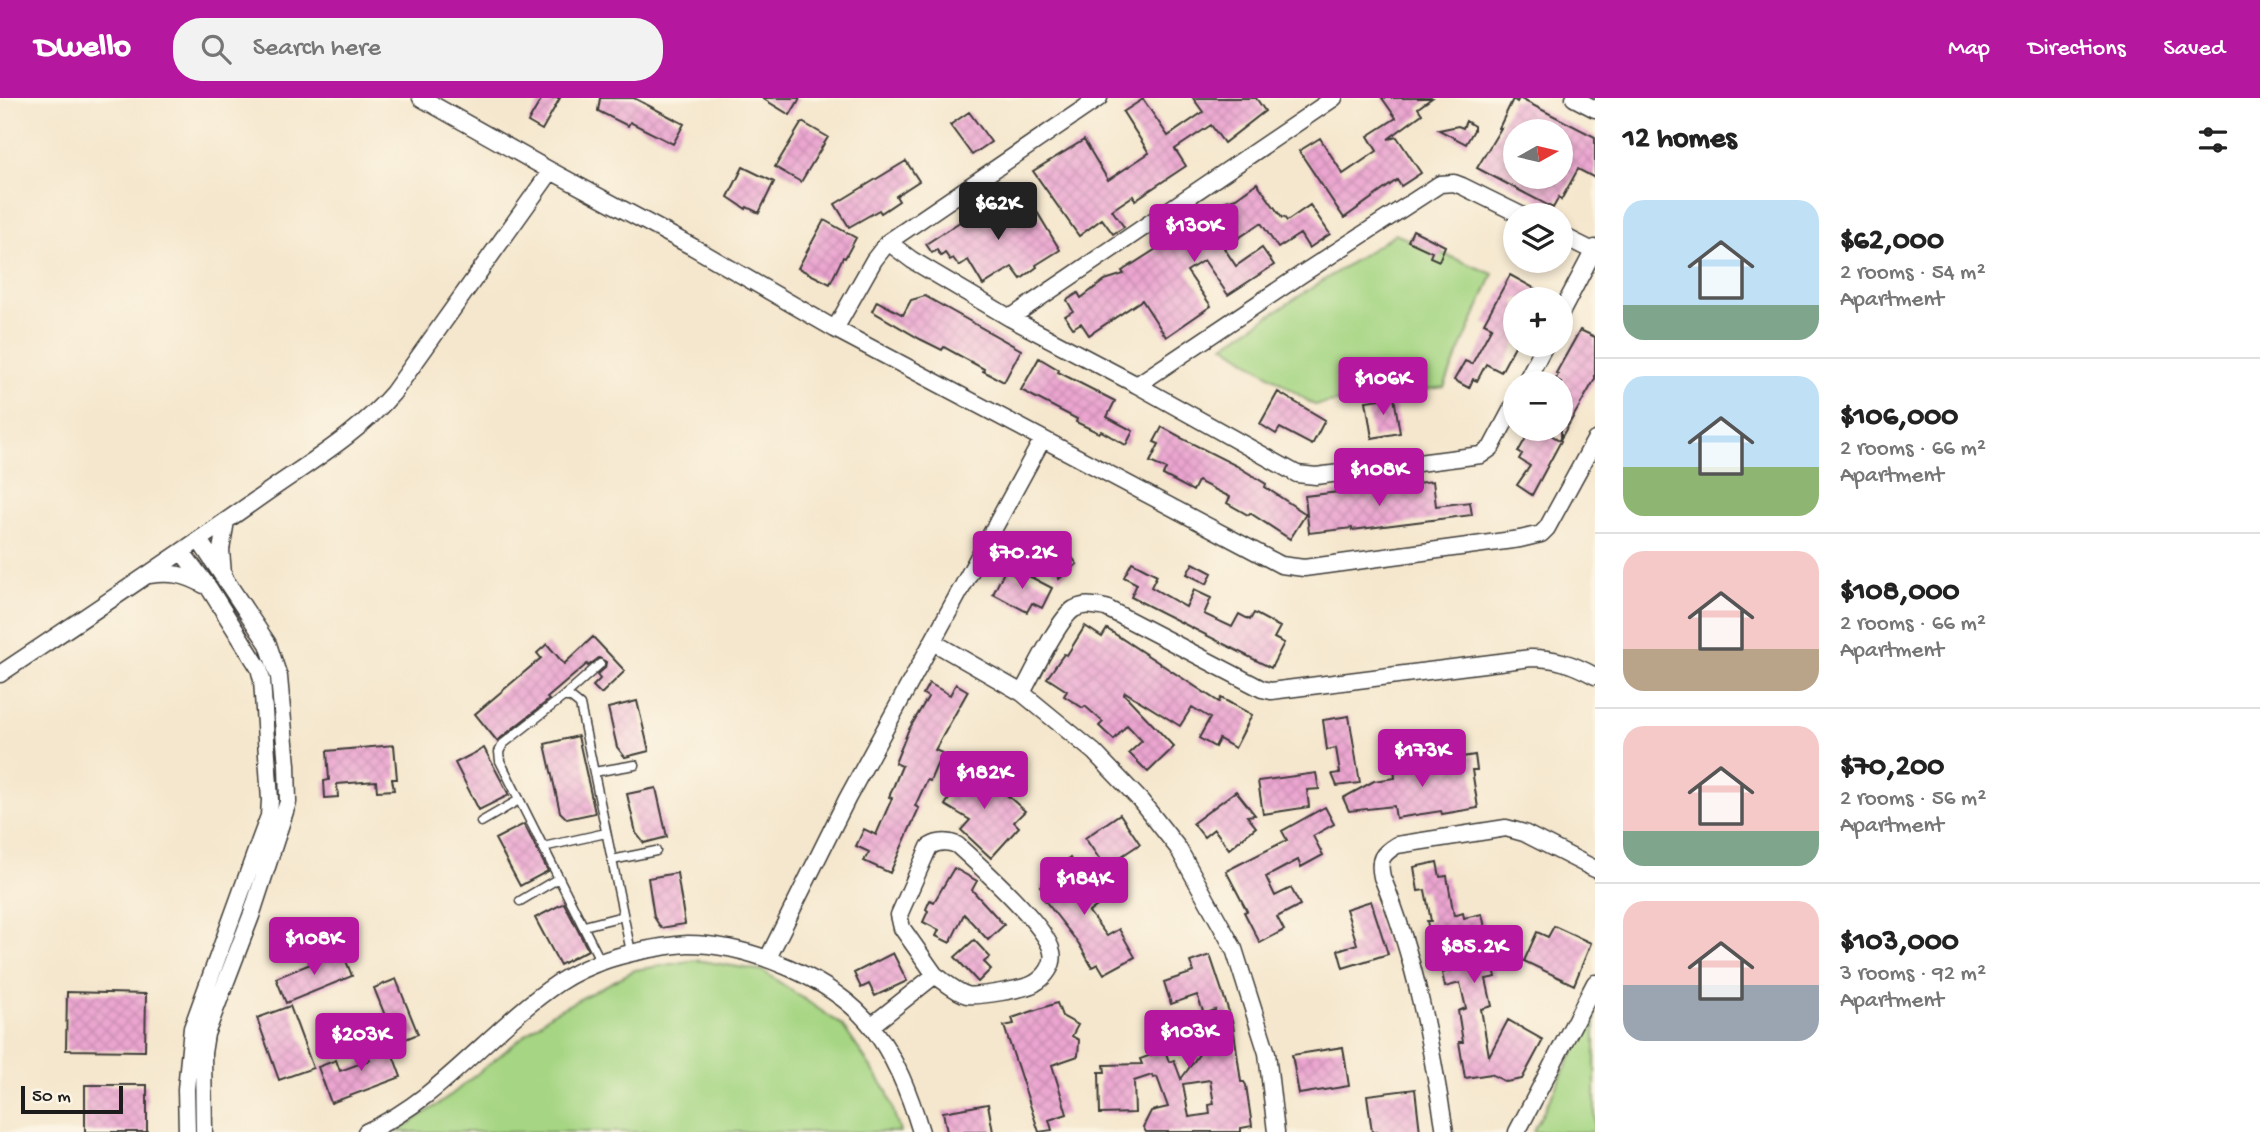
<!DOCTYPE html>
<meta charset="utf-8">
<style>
body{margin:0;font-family:"Gochi Hand",sans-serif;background:#f2f2f2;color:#222;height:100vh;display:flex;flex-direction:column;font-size:26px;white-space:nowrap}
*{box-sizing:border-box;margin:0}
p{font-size:23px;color:#767676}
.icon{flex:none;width:38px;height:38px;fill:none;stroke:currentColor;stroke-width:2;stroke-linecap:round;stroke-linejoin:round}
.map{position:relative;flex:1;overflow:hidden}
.details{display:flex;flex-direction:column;background:#fff;width:665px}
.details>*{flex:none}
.needle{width:46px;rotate:82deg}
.fabs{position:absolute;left:1503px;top:21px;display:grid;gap:14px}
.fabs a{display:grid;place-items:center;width:70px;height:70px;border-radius:50%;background:#fff;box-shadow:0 4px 10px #0003;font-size:35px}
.scale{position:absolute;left:21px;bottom:18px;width:102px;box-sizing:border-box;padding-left:7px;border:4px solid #1c1c1c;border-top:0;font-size:19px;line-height:24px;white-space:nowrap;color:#1c1c1c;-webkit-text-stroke:5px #fcf5e5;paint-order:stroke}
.price{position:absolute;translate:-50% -60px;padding:0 16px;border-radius:7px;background:#b5179e;color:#fff;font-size:23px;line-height:46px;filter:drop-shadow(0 2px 4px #0008)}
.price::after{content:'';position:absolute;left:50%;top:42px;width:21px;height:16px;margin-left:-10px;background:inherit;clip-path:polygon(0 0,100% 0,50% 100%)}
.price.selected{background:#222;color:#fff}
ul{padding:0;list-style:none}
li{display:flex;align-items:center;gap:21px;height:175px;padding:0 28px}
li+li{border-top:2px solid #e0e0e0}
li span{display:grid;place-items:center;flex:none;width:196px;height:140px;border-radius:21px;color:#555}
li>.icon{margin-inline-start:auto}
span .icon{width:84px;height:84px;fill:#fffc;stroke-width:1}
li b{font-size:30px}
h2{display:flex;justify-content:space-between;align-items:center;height:84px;padding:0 28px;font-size:30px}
header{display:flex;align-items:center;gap:42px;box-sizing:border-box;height:98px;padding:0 35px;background:#b5179e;color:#fff}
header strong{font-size:33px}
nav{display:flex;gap:38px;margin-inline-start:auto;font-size:24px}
.search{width:490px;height:63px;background:#f2f2f2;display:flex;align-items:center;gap:18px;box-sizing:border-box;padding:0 24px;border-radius:28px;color:#767676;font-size:26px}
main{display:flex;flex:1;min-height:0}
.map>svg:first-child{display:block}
</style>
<header>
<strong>Dwello</strong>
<div class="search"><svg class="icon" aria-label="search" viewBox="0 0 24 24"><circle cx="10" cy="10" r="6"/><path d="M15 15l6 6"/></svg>Search here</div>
<nav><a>Map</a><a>Directions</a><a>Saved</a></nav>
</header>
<main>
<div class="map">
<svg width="1595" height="1034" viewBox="0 0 1595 1034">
<defs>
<pattern id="building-cross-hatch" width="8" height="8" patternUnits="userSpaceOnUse" patternTransform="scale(1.75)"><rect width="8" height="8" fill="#eba5d0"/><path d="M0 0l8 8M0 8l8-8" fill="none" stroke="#c98db2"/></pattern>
</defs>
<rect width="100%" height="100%" fill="#fcf5e5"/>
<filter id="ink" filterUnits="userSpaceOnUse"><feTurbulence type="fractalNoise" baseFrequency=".0143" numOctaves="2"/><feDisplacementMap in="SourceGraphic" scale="14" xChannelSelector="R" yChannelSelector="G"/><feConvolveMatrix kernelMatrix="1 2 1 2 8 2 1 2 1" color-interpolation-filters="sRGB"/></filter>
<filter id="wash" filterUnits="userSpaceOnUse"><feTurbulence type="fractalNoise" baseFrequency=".00686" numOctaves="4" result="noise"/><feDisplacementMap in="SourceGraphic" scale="28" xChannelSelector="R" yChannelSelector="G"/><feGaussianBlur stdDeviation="1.57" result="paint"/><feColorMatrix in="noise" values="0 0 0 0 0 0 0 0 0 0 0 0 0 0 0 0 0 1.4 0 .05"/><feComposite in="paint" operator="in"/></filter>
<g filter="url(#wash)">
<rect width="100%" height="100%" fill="#f5e7cd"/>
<path fill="#a6d683" stroke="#617950" stroke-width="2" d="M1395 136 1493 176 1444 289 1314 307 1224 247Z
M696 862 763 873 842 927 887 993 900 1034H397L446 1001 551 916 635 872Z
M1595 912V1034H1533Z"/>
<g id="blocks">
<path fill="url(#building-cross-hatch)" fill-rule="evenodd" d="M542 0H560L542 32 528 24Z
M600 0H634L684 26 673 46 630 24 628 28 598 13Z
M762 0H800L790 17Z
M1193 0H1256L1265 13 1224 45 1211 27 1175 51 1186 68 1135 102 1133 98 1112 112 1124 129 1113 136 1102 121 1079 138 1033 73 1084 42 1108 82 1149 55 1123 14 1143 1 1168 38 1203 14Z
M1382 0H1432L1418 10 1422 16 1388 41 1397 39 1421 75 1401 88 1397 82 1344 120 1299 53 1320 40 1343 76 1377 53 1368 38 1396 20Z
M1519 0 1595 39V80L1578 71 1561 102 1559 99 1553 110 1477 70 1501 30H1499L1513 1 1517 4ZM1516 33H1561V79H1516V69L1506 63 1516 45Z
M969 14 991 44 972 57 950 27Z
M1466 23 1474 28V32L1466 46 1439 32 1458 28 1463 30Z
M802 24 828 39 801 84 775 69Z
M906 63 919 83 896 98 899 103 881 115 879 112 849 129 835 106Z
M743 69 774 84 759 115 747 109 746 111 728 99Z
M1257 85 1282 120 1284 119 1287 123 1310 107 1330 136 1309 150 1300 136 1278 150 1261 125 1224 150 1236 168 1262 150 1274 167 1228 197 1204 162 1187 173 1211 208 1166 239 1142 202 1089 237 1081 225 1073 230 1065 218 1073 213 1067 202 1078 195 1081 200 1105 182 1124 176 1122 173 1184 133 1182 130 1197 119 1223 104 1236 100Z
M990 100 1005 122 1031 104 1060 152 1036 167 1037 169 1021 181 1012 169 983 187 968 162 959 168 953 160 950 162 945 155 941 158 937 152 932 155 926 146 975 114 973 111Z
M824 122 856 140 845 160 843 159 830 186 798 170Z
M1413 132 1445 148 1439 163 1430 159 1432 154 1408 143Z
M1510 177 1554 201H1516V246L1501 274 1486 266 1477 283 1473 281 1469 290 1454 282 1465 263 1472 266 1492 229 1484 225Z
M925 198 1021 252 1004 284 983 273 984 271 944 249 942 252 920 241 872 213 877 203 903 217 911 202Z
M1580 232 1595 239V281L1561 340V284L1556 281 1558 276 1556 275Z
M1039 260 1059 272 1058 274 1115 303 1107 319 1133 333 1126 347 1101 333 1099 335 1076 324 1077 321 1021 292Z
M1278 294 1325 322 1312 347 1280 330 1276 336 1260 326Z
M1394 299 1400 335 1372 340 1366 303Z
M1162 329 1181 339V340L1237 368 1266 386 1265 389 1306 416 1290 441 1250 415 1248 417 1227 405 1230 399 1198 383 1193 393 1163 377 1166 371 1150 364 1159 346 1154 344Z
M1531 331H1540L1561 343 1532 397 1517 387 1530 368 1519 361 1522 356 1518 354Z
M1433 383 1436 408 1470 404 1472 417 1352 432V430L1309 435 1305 398Z
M1068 454 1077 466 1059 481 1050 467Z
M1132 464 1157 477 1151 489 1186 509 1194 492 1211 500 1204 516 1232 529 1239 516 1250 522 1254 515 1280 529 1274 540 1284 545 1271 570 1131 499 1137 486 1124 479Z
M1193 465 1212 475 1207 486 1187 476Z
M1005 472 1023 481 1025 476 1052 490 1042 510 1032 505 1027 514 993 496Z
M1085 528 1102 539 1107 531 1219 604 1221 600 1252 617 1235 650 1219 641 1215 649 1199 640 1210 620 1192 609 1180 628 1125 594 1124 596 1174 649 1148 674 1129 655 1142 643 1127 627 1114 642 1099 628 1103 624 1085 608 1083 610 1064 598 1067 593 1047 580 1064 556 1067 557Z
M593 539 625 573 601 596 593 588 600 581 597 577 605 570 606 564 599 560 588 568 587 566 547 600 549 602 497 643 475 616 541 560 537 555 547 546 564 566Z
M929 585 950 597 956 586 968 593 935 652 942 655 930 683 927 682 915 708 919 710 890 775 864 763 869 754 856 748 864 731 876 737 892 700 889 699 902 668 895 665 908 633 928 599 923 596Z
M637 603 649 653 625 659 617 649 608 610Z
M1349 618 1360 685 1337 688 1332 676 1340 675 1336 650 1327 652 1323 622Z
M578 638 595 715 567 721 560 714 545 646Z
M394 647 397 681H392L394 692 377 693 376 683 337 686 338 699 325 700 324 683 329 682 327 653Z
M484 650 509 697 479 712 455 665Z
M1475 657 1477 672H1472L1478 710 1442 716 1441 713 1396 720 1394 708 1349 713 1343 700 1374 683 1395 680 1394 670Z
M957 672 974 683 979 675 990 682 1025 713 1014 724 1019 729 991 760 961 732 970 722 945 707 949 701 944 698 946 693 945 692Z
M1316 675 1319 691 1307 692 1309 709 1263 716 1258 683Z
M656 690 667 739 644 745 636 735 627 696Z
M1236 693 1255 717 1247 718 1256 729 1229 751 1214 731 1204 739 1193 725Z
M1325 709 1334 726 1313 738 1323 757 1301 769 1298 762 1266 779 1275 798 1291 790 1300 807 1277 819 1284 832 1260 845 1244 814 1247 813 1226 773 1287 742 1282 733Z
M1120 716 1140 746 1105 769 1085 740Z
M524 726 548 773 520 788 495 741Z
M1070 760 1091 790 1094 788 1104 803 1089 814 1107 838 1119 831 1135 859 1104 876 1098 866 1092 869 1079 846 1043 800 1046 796 1040 788 1048 782 1045 777Z
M1437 764 1440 779 1447 778 1454 818 1463 815 1464 820 1482 816 1496 879 1486 881 1492 908 1481 911 1489 958 1508 922 1543 942 1522 981 1506 984 1491 976 1465 980 1459 944H1463L1458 913 1466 910 1460 885 1445 889 1442 875 1457 871 1451 847 1433 851 1427 823H1431L1425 792 1418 793 1414 769Z
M954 770 977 783 972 792 1004 827 988 842 964 816 950 845 936 838 939 832 923 824 928 813 926 811 930 802 934 804Z
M677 775 685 826 661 830 654 819 648 780Z
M1371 803 1388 856 1343 870 1338 852 1357 846 1346 811Z
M564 805 588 852 560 867 535 820Z
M1554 828 1591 845 1574 887 1524 863 1537 834 1548 839Z
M974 842 990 859 984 864 991 871 978 884 955 859Z
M342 853 352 878 286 905 276 880Z
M893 855 907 883 875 898 869 886 861 890 854 875Z
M1210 857 1233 926 1241 984H1244L1246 987 1252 1028 1241 1030V1034H1146L1143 1029 1151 1013 1168 1009 1157 979 1153 980 1152 977 1134 983 1135 1015 1100 1016 1099 974H1105L1104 967 1142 966 1140 961 1165 952 1169 964 1174 962 1181 981 1200 955 1205 948 1215 912 1204 916 1197 897 1171 906 1164 884 1194 874 1190 864ZM1210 982 1214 1006 1209 1007 1210 1016 1189 1019 1183 986Z
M396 881 418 936 396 945 374 890Z
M67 894 146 896 145 953 66 952Z
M1057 905 1062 918 1078 927 1072 938 1079 942 1078 958 1052 967 1067 1016 1049 1022 1052 1032 1039 1034 1004 928 1014 926 1012 920Z
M290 908 313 970 279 982 257 920Z
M387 941 401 979 331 1005 318 969 336 962 340 973 370 962 365 949Z
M1343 949 1349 988 1299 996 1292 957Z
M85 987H147V1034H85Z
M1415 991 1420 1034H1372L1367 997Z
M988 1006 993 1034H947L943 1014Z"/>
</g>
</g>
<g filter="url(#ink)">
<use href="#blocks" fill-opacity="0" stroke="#3d3a37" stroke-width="2"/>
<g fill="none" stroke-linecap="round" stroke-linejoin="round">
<defs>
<path id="lane" d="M563 599 600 566
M594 674 635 667
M481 724 519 702
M543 749 606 735
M612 762 656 753
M520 803 559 780
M584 828 623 818
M600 862 500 663 499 654 503 646 563 599H570L580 607 631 854"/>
<path id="street" d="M421 0 551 73 693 149 835 231 1281 467 1304 470 1520 441 1541 436 1547 430 1595 342
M1574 0 1595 11
M1561 137 1593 153
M888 144 912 162 1010 220 1137 287 1297 376 1316 378 1481 357 1491 350 1516 303
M1561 215 1595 150
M1010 220 1334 0
M835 231 874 162 888 144 1099 0
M1525 285 1545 247
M1137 287 1302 176 1440 86 1454 85 1462 88 1521 117
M199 442 268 546 279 579 287 667 288 704 251 818 206 936 203 955 204 1034
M182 454 209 490 259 570 262 582 270 702 269 718 260 742 192 930 186 991 187 1034
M223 476 221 452 226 423
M149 477C170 474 185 476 204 487
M933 544 1022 595 1094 654 1140 702 1178 750 1234 851 1267 955 1276 1034
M0 576C88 517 177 458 263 397 308 365 357 337 393 295L551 73
M1022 595C1032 577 1059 520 1074 511 1085 505 1095 508 1106 510L1262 591 1271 593 1531 560C1556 560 1573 566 1595 578
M768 860 847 701 1042 342
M871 928 935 877 902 830 899 817 929 749C938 743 947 743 957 747 979 767 1047 828 1052 854 1055 867 1045 879 1035 885 1026 891 977 899 967 897 956 894 944 883 935 877
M366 1034C441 1001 491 930 558 885 590 864 625 855 662 849 671 848 680 846 688 846 749 846 834 881 872 929 896 960 910 997 921 1034
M1445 1034C1431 947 1416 861 1382 779 1378 761 1382 756 1397 747L1506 730 1524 735 1595 771
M1517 1034 1595 885"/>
</defs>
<use href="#lane" stroke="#3d3a37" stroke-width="11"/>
<use href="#street" stroke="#3d3a37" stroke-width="19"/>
<use href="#lane" stroke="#fff" stroke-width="8"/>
<use href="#street" stroke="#fff" stroke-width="16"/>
</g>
</g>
</svg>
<div class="fabs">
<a><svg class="needle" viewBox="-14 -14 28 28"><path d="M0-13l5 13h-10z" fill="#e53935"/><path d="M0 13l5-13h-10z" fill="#767676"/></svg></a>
<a><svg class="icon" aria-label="layers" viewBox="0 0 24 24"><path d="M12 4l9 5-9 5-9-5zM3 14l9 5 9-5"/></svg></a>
<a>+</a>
<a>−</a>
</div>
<div class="scale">50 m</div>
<b class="price selected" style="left:998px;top:144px">$62K</b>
<b class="price" style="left:1194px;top:166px">$130K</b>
<b class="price" style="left:1383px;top:319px">$106K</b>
<b class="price" style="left:1379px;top:410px">$108K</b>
<b class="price" style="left:1022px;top:493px">$70.2K</b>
<b class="price" style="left:1422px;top:691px">$173K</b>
<b class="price" style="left:984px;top:713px">$182K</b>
<b class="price" style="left:1084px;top:819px">$184K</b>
<b class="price" style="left:314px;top:879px">$108K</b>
<b class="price" style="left:1474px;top:887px">$85.2K</b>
<b class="price" style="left:1189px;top:972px">$103K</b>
<b class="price" style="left:361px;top:975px">$203K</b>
</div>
<section class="details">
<h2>12 homes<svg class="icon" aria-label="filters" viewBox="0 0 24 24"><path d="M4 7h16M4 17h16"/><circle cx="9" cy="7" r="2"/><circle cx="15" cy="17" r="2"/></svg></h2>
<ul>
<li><span style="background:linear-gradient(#bfe0f5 75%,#7fa58c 0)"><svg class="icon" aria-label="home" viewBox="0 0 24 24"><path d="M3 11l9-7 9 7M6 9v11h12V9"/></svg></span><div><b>$62,000</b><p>2 rooms · 54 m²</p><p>Apartment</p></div></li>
<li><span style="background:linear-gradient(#bfe0f5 65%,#8fb573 0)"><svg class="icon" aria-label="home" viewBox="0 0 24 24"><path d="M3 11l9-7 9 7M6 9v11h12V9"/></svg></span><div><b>$106,000</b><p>2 rooms · 66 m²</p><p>Apartment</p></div></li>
<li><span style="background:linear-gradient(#f6c9c9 70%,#b9a48a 0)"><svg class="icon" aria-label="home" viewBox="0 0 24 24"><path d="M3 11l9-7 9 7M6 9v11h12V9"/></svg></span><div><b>$108,000</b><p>2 rooms · 66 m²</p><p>Apartment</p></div></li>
<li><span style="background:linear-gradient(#f6c9c9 75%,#7fa58c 0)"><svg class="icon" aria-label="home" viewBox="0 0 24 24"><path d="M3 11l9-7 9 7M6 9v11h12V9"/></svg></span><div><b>$70,200</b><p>2 rooms · 56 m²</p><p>Apartment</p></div></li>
<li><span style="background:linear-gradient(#f6c9c9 60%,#9aa5b1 0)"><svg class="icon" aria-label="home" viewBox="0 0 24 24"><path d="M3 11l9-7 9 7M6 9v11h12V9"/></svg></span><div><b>$103,000</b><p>3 rooms · 92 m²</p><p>Apartment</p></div></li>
</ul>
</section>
</main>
